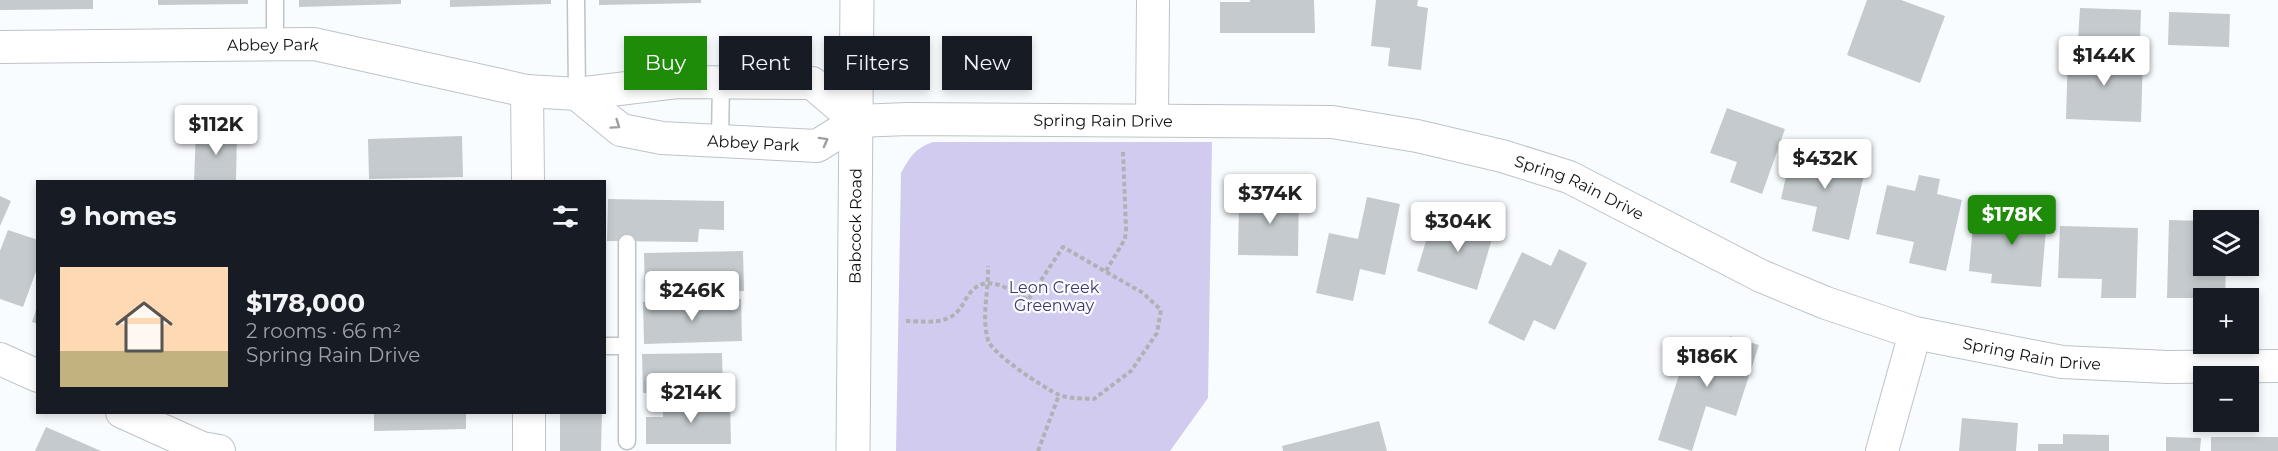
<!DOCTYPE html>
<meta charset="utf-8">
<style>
body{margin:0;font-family:Montserrat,sans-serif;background:#242831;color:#f1f3f6;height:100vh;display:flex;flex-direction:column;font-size:22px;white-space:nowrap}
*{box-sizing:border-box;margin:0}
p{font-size:20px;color:#9ea1a6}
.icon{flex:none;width:33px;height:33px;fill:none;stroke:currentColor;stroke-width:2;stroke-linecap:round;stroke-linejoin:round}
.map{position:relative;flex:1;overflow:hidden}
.drawer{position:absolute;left:36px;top:180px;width:570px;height:234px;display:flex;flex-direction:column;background:#171b24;border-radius:0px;box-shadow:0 3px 9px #0003}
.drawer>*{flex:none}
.hud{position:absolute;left:624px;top:36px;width:570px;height:54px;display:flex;gap:12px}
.buttons{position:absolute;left:2193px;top:210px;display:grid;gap:12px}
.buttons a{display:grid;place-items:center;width:66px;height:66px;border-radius:0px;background:#171b24;box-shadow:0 3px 9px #0003;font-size:30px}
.price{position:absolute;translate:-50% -51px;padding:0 14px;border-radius:6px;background:#fff;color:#222;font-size:20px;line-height:39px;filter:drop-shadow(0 2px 3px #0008)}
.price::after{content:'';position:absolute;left:50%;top:36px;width:18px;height:14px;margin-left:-9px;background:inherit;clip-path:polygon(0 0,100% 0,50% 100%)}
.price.on{background:#1e8b09;color:#fff}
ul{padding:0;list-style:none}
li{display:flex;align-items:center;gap:18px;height:150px;padding:0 24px}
li span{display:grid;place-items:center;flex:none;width:168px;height:120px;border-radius:0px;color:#555}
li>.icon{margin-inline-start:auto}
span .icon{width:72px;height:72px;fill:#fffc;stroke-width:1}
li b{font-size:26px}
h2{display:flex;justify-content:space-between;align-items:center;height:72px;padding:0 24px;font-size:26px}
.tag{padding:0 21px;border-radius:0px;background:#171b24;box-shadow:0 3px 9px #0003;font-size:21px;line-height:54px}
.tag.on{background:#1e8b09;color:#fff}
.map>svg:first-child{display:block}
</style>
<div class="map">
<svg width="2278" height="451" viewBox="0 0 2278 451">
<rect width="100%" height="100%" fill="#f9fcff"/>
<path fill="#d1ccef" d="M933 142H1212L1208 398 1170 451H896L901 173C910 157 915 148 933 142Z"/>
<path fill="#c4cacd" d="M0 0H93V9L0 10Z
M158 0H248V4L158 5Z
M299 0H401V4L299 7Z
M450 0H551V4L450 7Z
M599 0H701V3L599 5Z
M1250 0H1314L1315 33H1220V2H1250Z
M1376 0H1418L1417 6 1428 8 1421 70 1388 66 1390 48 1371 46Z
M1867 0H1901L1945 16 1920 83 1847 55Z
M2080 8 2141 10 2140 43 2078 40Z
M2169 12 2230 14 2229 47 2168 45Z
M2068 52 2143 55 2141 122 2066 119Z
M1727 108 1785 129 1762 194 1730 182 1737 162 1710 153Z
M196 130 237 131 236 182H194Z
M462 136 463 177 369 179 368 139Z
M1792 149 1866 166 1849 240 1812 231 1817 207 1781 199Z
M1919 175 1940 179 1937 194 1962 200 1946 271 1909 263 1914 242 1876 234 1887 185 1915 191Z
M1272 187 1299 188 1298 256 1238 255 1239 202H1271Z
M0 196 11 201 0 226Z
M1367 197 1400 204 1385 275 1360 269 1353 301 1316 293 1329 233 1358 239Z
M608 199 724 201V230L699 229 698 242 607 241Z
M2003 202 2048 207 2041 287 1991 283 1992 274 1969 271 1973 224 2001 227Z
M1468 217 1496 225 1477 290 1417 271 1431 224 1462 233Z
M2169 220 2204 221V266H2226L2225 298H2167Z
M2060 226 2138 228 2136 298H2101L2102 279 2058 278Z
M8 230 38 240V266L23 307 0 299V251Z
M1559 249 1587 263 1555 330 1534 320 1524 341 1488 323 1522 252 1551 266Z
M743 251 744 291 645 294 644 253Z
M741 299 742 341 644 344 643 302Z
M37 307H38V324L32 322Z
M1730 336 1759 345 1736 416 1706 406 1692 451 1658 440 1690 341 1725 352Z
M722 353 723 392 643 393 642 354Z
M730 402 731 444H646V417H663V403Z
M374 412H466V429L374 431Z
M560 412H602L601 451H560Z
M1962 418 2018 423 2016 451H1959Z
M1379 421 1387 451H1283L1282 446Z
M46 427 101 451H35Z
M2063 434 2109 435V451H2038V444H2063Z
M2166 437 2201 438 2200 451H2166Z
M2211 437H2278V451H2211Z"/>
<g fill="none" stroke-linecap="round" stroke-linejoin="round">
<defs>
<path id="lane" d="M275 0V44
M576 0 577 94
M720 141 721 82
M627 243V441
M604 346H627"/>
<g id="street">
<path id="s1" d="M0 47 314 44 527 91 577 94 677 82 812 83 857 121"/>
<path d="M527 91 528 182"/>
<path id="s2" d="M577 94 621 130 662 138 817 146 857 121"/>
<path d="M1152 120 1153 0"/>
<path id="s3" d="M857 121 908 119 1332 122 1417 136 1502 156 1569 177 1761 276 1826 303 1915 333 2062 362 2167 367 2278 366"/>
<path d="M0 359 38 376"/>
<path d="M122 412 202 448 219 451"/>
<path d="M529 412V451"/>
<path d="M1882 451 1915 333"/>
</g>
<g id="secondary">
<path id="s4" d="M853 451 857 0"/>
</g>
</defs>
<use href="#lane" stroke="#bec3c8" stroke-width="19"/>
<use href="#street" stroke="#bec3c8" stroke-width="34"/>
<use href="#secondary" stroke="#bec3c8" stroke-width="35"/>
<path stroke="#afb1b4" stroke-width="4" stroke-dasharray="4.5 3" stroke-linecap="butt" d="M1106 271 1125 239 1126 229 1123 151
M1023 311 1028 300
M906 321C919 321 936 324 948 318 958 314 962 306 967 297 984 270 1008 289 1028 300L1063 247 1143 293 1161 310 1157 333 1131 371 1094 399C1083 398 1067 399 1057 394 1043 387 992 354 988 340 981 316 989 290 988 266
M1038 451 1059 395"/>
<use href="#lane" stroke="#fff" stroke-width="16"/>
<use href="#street" stroke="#fff" stroke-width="32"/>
<use href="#secondary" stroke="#fff" stroke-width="33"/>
</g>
<defs><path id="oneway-chevron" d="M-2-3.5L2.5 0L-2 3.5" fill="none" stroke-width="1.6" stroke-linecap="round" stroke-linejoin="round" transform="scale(1.5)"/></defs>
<g stroke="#9f9fa0">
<use href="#oneway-chevron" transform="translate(616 125) rotate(35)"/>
<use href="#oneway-chevron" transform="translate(824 141) rotate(-29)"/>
</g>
<g text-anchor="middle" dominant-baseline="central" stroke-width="4.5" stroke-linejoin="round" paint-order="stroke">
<g font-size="16" fill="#0e1011" stroke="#f9fcff">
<text stroke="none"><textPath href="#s1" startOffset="273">Abbey Park</textPath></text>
<text stroke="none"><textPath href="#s3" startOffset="246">Spring Rain Drive</textPath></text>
<text stroke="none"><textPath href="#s2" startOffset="190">Abbey Park</textPath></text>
<text stroke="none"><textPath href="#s3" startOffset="732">Spring Rain Drive</textPath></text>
<text stroke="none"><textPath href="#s4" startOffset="225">Babcock Road</textPath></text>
<text stroke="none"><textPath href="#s3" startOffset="1218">Spring Rain Drive</textPath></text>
</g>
<g font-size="16" fill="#42376a" stroke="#f9fcff">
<text x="1054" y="287">Leon Creek<tspan x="1054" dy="18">Greenway</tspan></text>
</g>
</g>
</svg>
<div class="buttons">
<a><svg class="icon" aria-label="layers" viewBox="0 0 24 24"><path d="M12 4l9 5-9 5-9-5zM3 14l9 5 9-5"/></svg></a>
<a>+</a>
<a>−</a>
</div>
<b class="price" style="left:2104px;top:87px">$144K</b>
<b class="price" style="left:216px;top:156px">$112K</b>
<b class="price" style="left:1825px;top:190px">$432K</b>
<b class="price" style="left:1270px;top:225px">$374K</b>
<b class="price on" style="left:2012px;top:246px">$178K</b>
<b class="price" style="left:1458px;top:253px">$304K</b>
<b class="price" style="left:692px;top:322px">$246K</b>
<b class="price" style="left:1707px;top:388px">$186K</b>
<b class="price" style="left:691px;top:424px">$214K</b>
<div class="hud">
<a class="tag on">Buy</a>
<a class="tag">Rent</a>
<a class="tag">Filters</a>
<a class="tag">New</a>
</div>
<section class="drawer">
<h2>9 homes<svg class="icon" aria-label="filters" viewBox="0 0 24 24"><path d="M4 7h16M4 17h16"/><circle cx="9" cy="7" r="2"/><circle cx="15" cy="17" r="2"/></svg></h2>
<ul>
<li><span style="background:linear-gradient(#ffd9b3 70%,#c2b280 0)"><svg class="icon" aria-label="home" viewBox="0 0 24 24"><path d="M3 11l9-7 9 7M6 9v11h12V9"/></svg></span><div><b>$178,000</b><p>2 rooms · 66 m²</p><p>Spring Rain Drive</p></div></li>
</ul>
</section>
</div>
